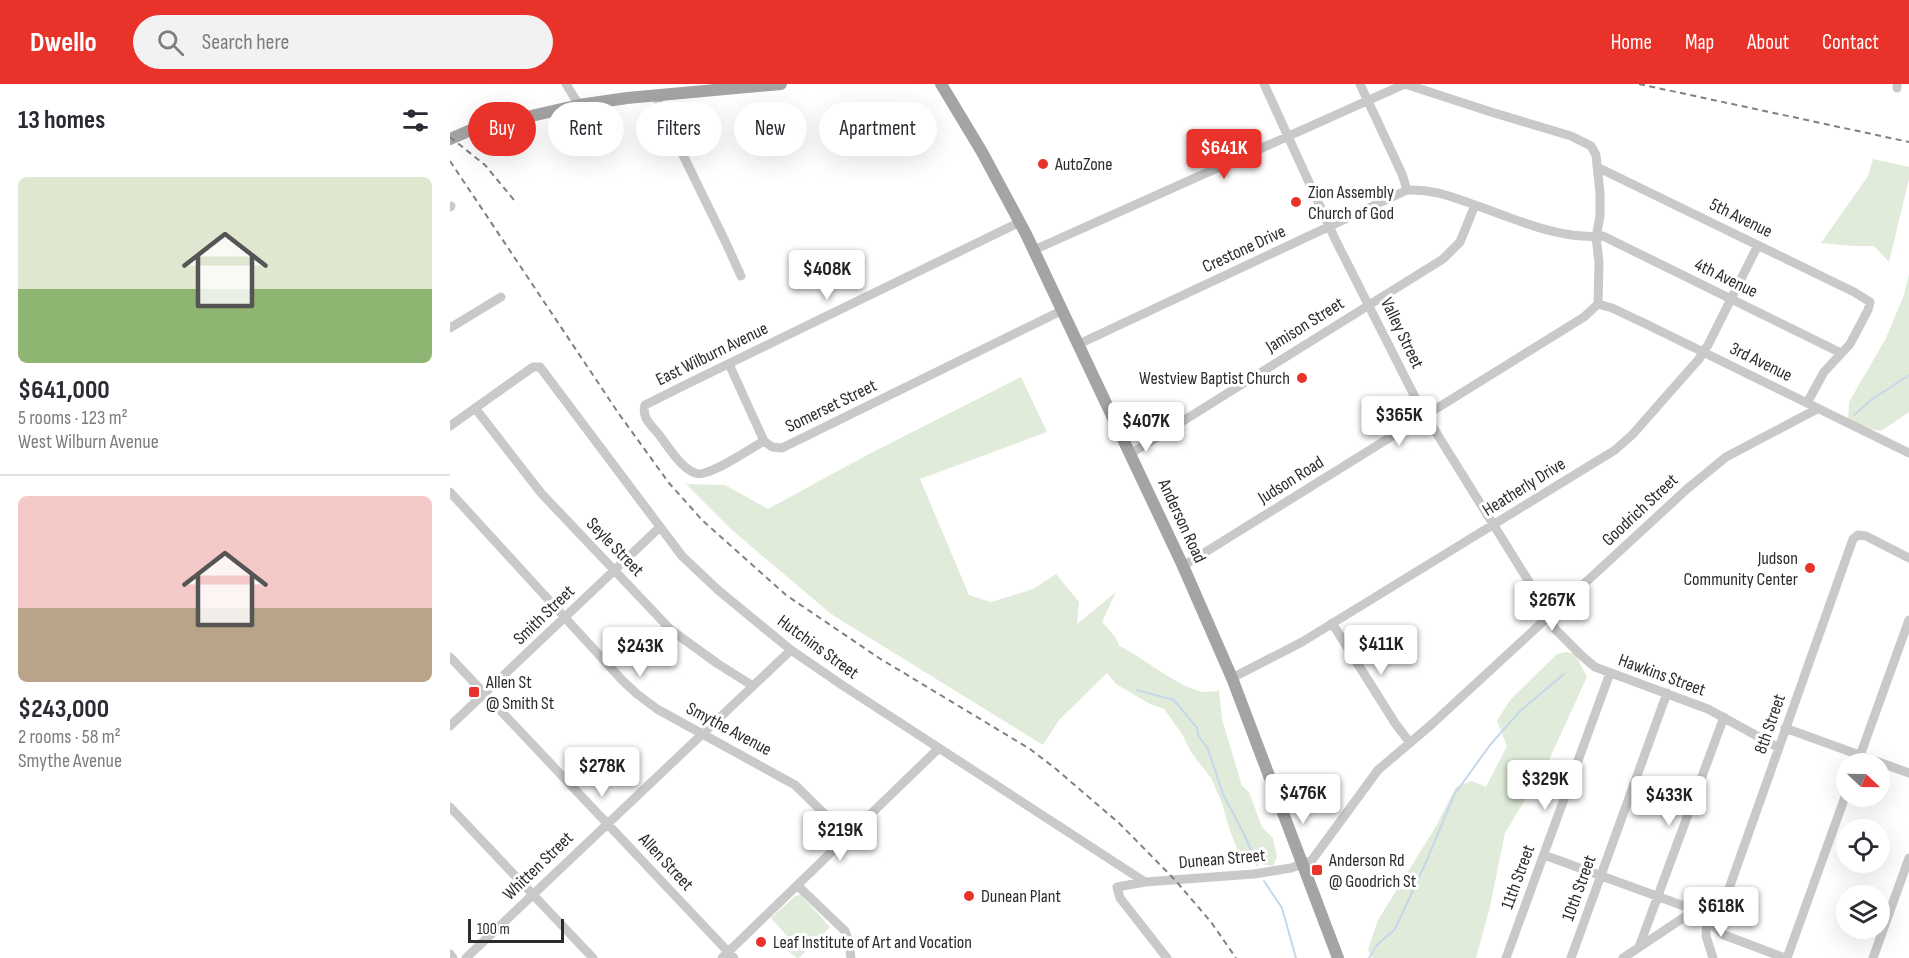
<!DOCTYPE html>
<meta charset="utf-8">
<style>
body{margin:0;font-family:"Sofia Sans Condensed",sans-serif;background:#f2f2f3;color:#2b2b33;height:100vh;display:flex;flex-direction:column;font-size:22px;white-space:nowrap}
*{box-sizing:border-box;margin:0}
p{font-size:20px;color:#7c7c81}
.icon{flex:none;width:33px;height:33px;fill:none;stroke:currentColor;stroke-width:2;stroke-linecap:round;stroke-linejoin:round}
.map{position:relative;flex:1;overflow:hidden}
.panel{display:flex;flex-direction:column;background:#fff;width:450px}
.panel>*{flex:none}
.top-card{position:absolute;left:18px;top:18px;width:570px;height:54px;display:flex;gap:12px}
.needle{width:39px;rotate:112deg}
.tools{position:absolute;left:1386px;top:669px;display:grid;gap:12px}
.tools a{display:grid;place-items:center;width:54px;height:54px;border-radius:50%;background:#fff;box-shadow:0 6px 24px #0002;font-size:30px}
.scale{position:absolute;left:18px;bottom:15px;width:96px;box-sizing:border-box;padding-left:6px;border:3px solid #2c2c2c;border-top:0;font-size:16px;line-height:21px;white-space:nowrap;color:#2c2c2c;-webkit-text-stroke:4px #fff;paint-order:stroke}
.price{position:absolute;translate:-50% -51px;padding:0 14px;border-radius:6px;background:#fff;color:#222;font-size:20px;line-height:39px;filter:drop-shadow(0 2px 3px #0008)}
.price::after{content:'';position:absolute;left:50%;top:36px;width:18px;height:14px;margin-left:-9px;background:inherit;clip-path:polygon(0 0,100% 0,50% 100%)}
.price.active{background:#e8322a;color:#fff}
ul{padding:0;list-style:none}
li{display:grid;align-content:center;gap:12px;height:318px;padding:0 18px}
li+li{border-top:2px solid #e1e1e2}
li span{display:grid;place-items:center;height:186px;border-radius:9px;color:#555}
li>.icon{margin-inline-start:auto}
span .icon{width:108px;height:108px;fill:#fffc;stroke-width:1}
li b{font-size:26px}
h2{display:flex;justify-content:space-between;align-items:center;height:72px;padding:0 18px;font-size:26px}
.tag{padding:0 21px;border-radius:27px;background:#fff;box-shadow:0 6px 24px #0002;font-size:21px;line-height:54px}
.tag.active{background:#e8322a;color:#fff}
header{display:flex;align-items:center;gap:36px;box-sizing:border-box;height:84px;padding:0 30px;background:#e8322a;color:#fff}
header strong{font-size:28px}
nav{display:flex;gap:33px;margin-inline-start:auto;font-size:21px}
.search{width:420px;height:54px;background:#f2f2f3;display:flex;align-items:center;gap:15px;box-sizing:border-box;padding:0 21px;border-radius:33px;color:#7c7c81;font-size:22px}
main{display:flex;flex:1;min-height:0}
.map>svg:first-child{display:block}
</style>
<header>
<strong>Dwello</strong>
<div class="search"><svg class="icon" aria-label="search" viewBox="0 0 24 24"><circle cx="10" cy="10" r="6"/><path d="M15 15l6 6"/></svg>Search here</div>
<nav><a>Home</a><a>Map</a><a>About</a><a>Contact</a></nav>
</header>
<main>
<section class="panel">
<h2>13 homes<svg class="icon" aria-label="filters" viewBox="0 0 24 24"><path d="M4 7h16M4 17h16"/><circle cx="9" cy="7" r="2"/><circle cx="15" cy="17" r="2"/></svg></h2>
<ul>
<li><span style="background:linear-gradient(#dfe7d0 60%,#8fb573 0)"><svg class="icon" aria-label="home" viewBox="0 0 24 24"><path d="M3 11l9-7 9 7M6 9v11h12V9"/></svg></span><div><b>$641,000</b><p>5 rooms · 123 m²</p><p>West Wilburn Avenue</p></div></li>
<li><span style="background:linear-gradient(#f6c9c9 60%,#b9a48a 0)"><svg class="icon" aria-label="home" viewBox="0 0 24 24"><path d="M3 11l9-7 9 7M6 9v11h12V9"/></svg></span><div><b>$243,000</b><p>2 rooms · 58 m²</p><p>Smythe Avenue</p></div></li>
</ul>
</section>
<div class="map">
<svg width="1459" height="874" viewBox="0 0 1459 874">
<rect width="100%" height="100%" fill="#fff"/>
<path fill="#e0ebd9" d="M1423 75 1459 83V95L1439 178 1424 162H1403L1371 159 1418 92Z
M1459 190V328L1431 347 1398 341 1399 318 1436 254 1454 211Z
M571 293 597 348 470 395 519 511 541 518 583 505 606 490 629 518 627 540 666 508 652 538 666 554 669 562C695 574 728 604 754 608 759 608 764 607 769 607L772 635 792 702 799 708 812 743 823 754 827 773 823 782 792 776 780 747 772 719 761 694 741 668 732 650 714 625 700 620 666 600 657 589 609 636 593 661 381 530 282 446 236 400 275 401 318 425 419 370Z
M1116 568 1125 570 1137 593 1099 676 1055 749 1039 827 1026 874H922L918 866 928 836 985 744 1006 703 1022 697 1036 703 1057 662 1047 637 1060 616 1107 570Z
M351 811 380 843 349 874H347L337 866 343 859 321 834 345 812Z"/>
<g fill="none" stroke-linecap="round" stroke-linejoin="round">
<path stroke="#c4d8eb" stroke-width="2" d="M1404 331 1421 316 1459 291
M687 606 724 616 747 644 748 651 758 665 773 710 795 752 807 781
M814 797 832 824 846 874
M919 874 927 861 945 845 977 776 1004 711 1040 661 1070 627 1114 590"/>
<path stroke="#c9c9c9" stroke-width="9" d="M116 0 129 21
M814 0 885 155 969 321 1094 522 1105 545 1132 572 1145 583 1258 625 1329 664
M910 0 952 90 957 106
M955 0 1041 28 1121 52 1141 62 1146 71 1150 109V132L1146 153 1149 178 1148 220
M1447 4V0
M206 11 212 28 276 159 291 192
M1147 83 1404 208 1420 218 1418 226 1400 260 1374 288 1357 319
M0 123 1 122
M584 166 955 0
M1148 220 1162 224 1196 240 1459 369
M0 244 51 213
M629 260 957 106C985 105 1002 113 1028 122 1067 136 1111 156 1153 152L1391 269
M279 280 314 357
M25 324 91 409 221 546 268 580 303 602
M0 342 83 283H90L232 472 268 506 341 566 392 601 695 798
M314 357C301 364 257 395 245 389 231 384 219 364 210 352 203 342 191 335 195 321L231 303 570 138
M314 357 322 363 332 364 613 226
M680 370 993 175 1010 158 1025 121
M0 408 172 596 187 610 207 625 345 701 397 752
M733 482 1134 233 1148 220
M882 539 945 639 960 659
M0 573 284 874
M782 594 852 558 1165 366 1182 351 1249 275 1258 261 1308 161
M0 642 210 443
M1335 644 1459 689
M1407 680 1459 536
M0 723 143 874
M1094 771 1245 826 1274 851 1335 874
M347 801 395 847 399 859 401 874
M1257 837 1256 852 1263 874
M1262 841 1271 827 1403 455 1408 451 1416 452 1459 474
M1189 863 1274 633
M0 870 3 874
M16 874 341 566
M272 874 489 664
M717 874 670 814 667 803 695 798 804 790 841 784 862 776 928 686 982 640 1237 405 1276 373 1367 325
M1056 874 1160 589
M1121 874 1217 609
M1173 874 1245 826
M1337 874 1396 710
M1423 874 1459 774"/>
<path stroke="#a4a4a4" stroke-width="12" d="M491 0 532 68 576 150 733 482 782 594 888 874
M0 55 21 46 129 21 177 14 331 0"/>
<path stroke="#818181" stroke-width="2" stroke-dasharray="6 4.5" stroke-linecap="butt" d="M1189 0 1459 58
M0 53 35 81 64 116
M0 77 169 330 219 399 253 437 336 511 429 574 580 665 606 685 670 740 725 796 761 838 786 874"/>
</g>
<g fill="#e8322a" stroke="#fff" stroke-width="2">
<circle cx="593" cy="80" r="6"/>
<circle cx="846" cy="118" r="6"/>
<circle cx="852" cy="294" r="6"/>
<circle cx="1360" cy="484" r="6"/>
<rect x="18" y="602" width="12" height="12" rx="3"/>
<rect x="861" y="780" width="12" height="12" rx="3"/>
<circle cx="519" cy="812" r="6"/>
<circle cx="311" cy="858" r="6"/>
</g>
<g text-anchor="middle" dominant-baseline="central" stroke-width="6" stroke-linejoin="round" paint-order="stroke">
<g font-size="18" fill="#2c2c2c" stroke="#fff" text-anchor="start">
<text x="605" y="80">AutoZone</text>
<text x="858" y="108">Zion Assembly<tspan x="858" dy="21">Church of God</tspan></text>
<text x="840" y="294" text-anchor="end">Westview Baptist Church</text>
<text x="1348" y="474" text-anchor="end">Judson<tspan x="1348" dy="21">Community Center</tspan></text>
<text x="36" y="598">Allen St<tspan x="36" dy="21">@ Smith St</tspan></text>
<text x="879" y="776">Anderson Rd<tspan x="879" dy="21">@ Goodrich St</tspan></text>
<text x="531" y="812">Dunean Plant</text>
<text x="323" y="858">Leaf Institute of Art and Vocation</text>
</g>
<g font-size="18" fill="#2c2c2c" stroke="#fff">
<text transform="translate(1291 134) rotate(26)">5th Avenue</text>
<text transform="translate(794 165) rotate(-25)">Crestone Drive</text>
<text transform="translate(1276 194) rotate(26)">4th Avenue</text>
<text transform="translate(855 241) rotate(-32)">Jamison Street</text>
<text transform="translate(952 249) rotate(64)">Valley Street</text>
<text transform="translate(262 270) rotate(-26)">East Wilburn Avenue</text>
<text transform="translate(1311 278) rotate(26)">3rd Avenue</text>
<text transform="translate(381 322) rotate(-26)">Somerset Street</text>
<text transform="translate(841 396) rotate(-32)">Judson Road</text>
<text transform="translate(1074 403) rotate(-32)">Heatherly Drive</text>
<text transform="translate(1190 426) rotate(-43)">Goodrich Street</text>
<text transform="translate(732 437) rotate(65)">Anderson Road</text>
<text transform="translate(165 463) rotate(46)">Seyle Street</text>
<text transform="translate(94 531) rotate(-44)">Smith Street</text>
<text transform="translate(368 563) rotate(36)">Hutchins Street</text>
<text transform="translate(1212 591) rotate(20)">Hawkins Street</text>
<text transform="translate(1320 640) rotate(-71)">8th Street</text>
<text transform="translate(279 645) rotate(28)">Smythe Avenue</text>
<text transform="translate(772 775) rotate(-5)">Dunean Street</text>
<text transform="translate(216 778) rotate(47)">Allen Street</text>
<text transform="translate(88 782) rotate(-44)">Whitten Street</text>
<text transform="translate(1068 793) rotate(-70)">11th Street</text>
<text transform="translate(1129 804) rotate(-70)">10th Street</text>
</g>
</g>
</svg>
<div class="tools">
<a><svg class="needle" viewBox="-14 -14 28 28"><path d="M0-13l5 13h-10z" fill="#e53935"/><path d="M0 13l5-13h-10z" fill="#7c7c81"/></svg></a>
<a><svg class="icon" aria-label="locate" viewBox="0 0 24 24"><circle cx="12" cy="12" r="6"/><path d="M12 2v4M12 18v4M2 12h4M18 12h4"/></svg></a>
<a><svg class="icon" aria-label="layers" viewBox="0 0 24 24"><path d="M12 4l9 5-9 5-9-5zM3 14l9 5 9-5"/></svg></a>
</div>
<div class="scale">100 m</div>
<b class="price active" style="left:774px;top:96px">$641K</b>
<b class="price" style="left:377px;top:217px">$408K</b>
<b class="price" style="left:949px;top:363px">$365K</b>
<b class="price" style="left:696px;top:369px">$407K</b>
<b class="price" style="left:1102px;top:548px">$267K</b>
<b class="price" style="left:931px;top:592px">$411K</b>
<b class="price" style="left:190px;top:594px">$243K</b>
<b class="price" style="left:152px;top:714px">$278K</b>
<b class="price" style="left:1095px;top:727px">$329K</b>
<b class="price" style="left:853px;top:741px">$476K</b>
<b class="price" style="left:1219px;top:743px">$433K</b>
<b class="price" style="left:390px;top:778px">$219K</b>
<b class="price" style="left:1271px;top:854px">$618K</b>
<div class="top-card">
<a class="tag active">Buy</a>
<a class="tag">Rent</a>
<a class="tag">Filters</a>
<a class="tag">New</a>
<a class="tag">Apartment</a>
</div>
</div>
</main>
